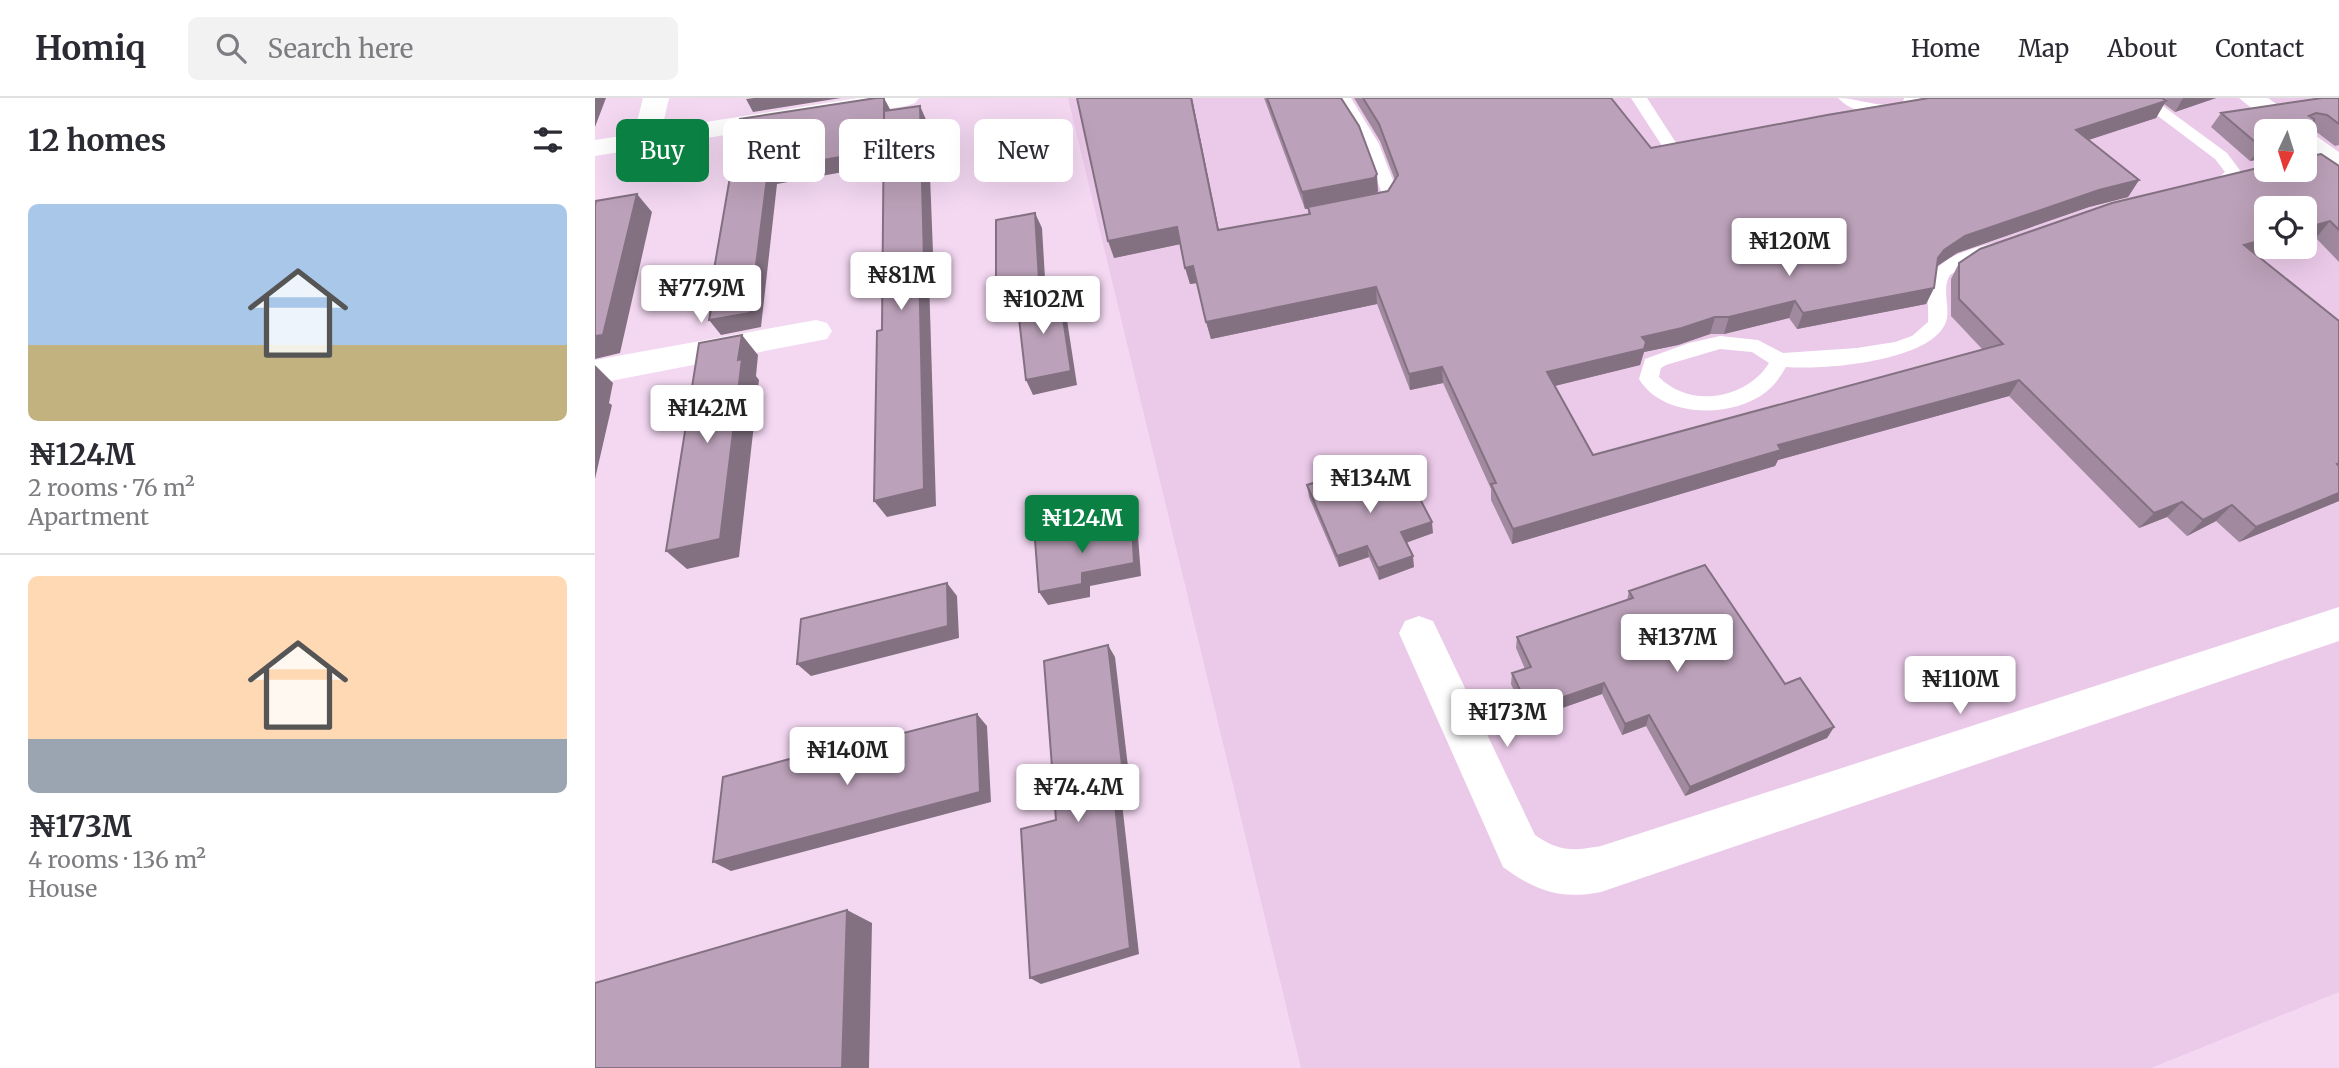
<!DOCTYPE html>
<meta charset="utf-8">
<style>
body{margin:0;font-family:Merriweather,serif;background:#f2f2f3;color:#2b2b33;height:100vh;display:flex;flex-direction:column;font-size:26px;white-space:nowrap}
*{box-sizing:border-box;margin:0}
p{font-size:23px;color:#7c7c81}
.icon{flex:none;width:38px;height:38px;fill:none;stroke:currentColor;stroke-width:2;stroke-linecap:round;stroke-linejoin:round}
.map{position:relative;flex:1;overflow:hidden}
.side{display:flex;flex-direction:column;background:#fff;width:595px}
.side>*{flex:none}
.hud{position:absolute;left:21px;top:21px;width:665px;height:63px;display:flex;gap:14px}
.needle{width:46px;rotate:184deg}
.fabs{position:absolute;left:1659px;top:21px;display:grid;gap:14px}
.fabs a{display:grid;place-items:center;width:63px;height:63px;border-radius:10px;background:#fff;box-shadow:0 7px 28px #0002;font-size:35px}
.price{position:absolute;translate:-50% -60px;padding:0 16px;border-radius:7px;background:#fff;color:#222;font-size:23px;line-height:46px;filter:drop-shadow(0 2px 4px #0008)}
.price::after{content:'';position:absolute;left:50%;top:42px;width:21px;height:16px;margin-left:-10px;background:inherit;clip-path:polygon(0 0,100% 0,50% 100%)}
.price.current{background:#0b8043;color:#fff}
ul{padding:0;list-style:none}
li{display:grid;align-content:center;gap:14px;height:371px;padding:0 28px}
li+li{border-top:2px solid #e1e1e2}
li span{display:grid;place-items:center;height:217px;border-radius:10px;color:#555}
li>.icon{margin-inline-start:auto}
span .icon{width:126px;height:126px;fill:#fffc;stroke-width:1}
li b{font-size:30px}
h2{display:flex;justify-content:space-between;align-items:center;height:84px;padding:0 28px;font-size:30px}
.chip{padding:0 24px;border-radius:10px;background:#fff;box-shadow:0 7px 28px #0002;font-size:24px;line-height:63px}
.chip.current{background:#0b8043;color:#fff}
header{display:flex;align-items:center;gap:42px;box-sizing:border-box;height:98px;padding:0 35px;background:#fff;border-bottom:2px solid #e1e1e2}
header strong{font-size:33px}
nav{display:flex;gap:38px;margin-inline-start:auto;font-size:24px}
.search{width:490px;height:63px;background:#f2f2f3;display:flex;align-items:center;gap:18px;box-sizing:border-box;padding:0 24px;border-radius:10px;color:#7c7c81;font-size:26px}
main{display:flex;flex:1;min-height:0}
.map>svg:first-child{display:block}
</style>
<header>
<strong>Homiq</strong>
<div class="search"><svg class="icon" aria-label="search" viewBox="0 0 24 24"><circle cx="10" cy="10" r="6"/><path d="M15 15l6 6"/></svg>Search here</div>
<nav><a>Home</a><a>Map</a><a>About</a><a>Contact</a></nav>
</header>
<main>
<section class="side">
<h2>12 homes<svg class="icon" aria-label="filters" viewBox="0 0 24 24"><path d="M4 7h16M4 17h16"/><circle cx="9" cy="7" r="2"/><circle cx="15" cy="17" r="2"/></svg></h2>
<ul>
<li><span style="background:linear-gradient(#a9c7e8 65%,#c2b280 0)"><svg class="icon" aria-label="home" viewBox="0 0 24 24"><path d="M3 11l9-7 9 7M6 9v11h12V9"/></svg></span><div><b>₦124M</b><p>2 rooms · 76 m²</p><p>Apartment</p></div></li>
<li><span style="background:linear-gradient(#ffd9b3 75%,#9aa5b1 0)"><svg class="icon" aria-label="home" viewBox="0 0 24 24"><path d="M3 11l9-7 9 7M6 9v11h12V9"/></svg></span><div><b>₦173M</b><p>4 rooms · 136 m²</p><p>House</p></div></li>
</ul>
</section>
<div class="map">
<svg width="1744" height="970" viewBox="0 0 1744 970">
<rect width="100%" height="100%" fill="#f4d8f2"/>
<path fill="#ebcae9" fill-rule="evenodd" d="M473 0H1744V894L1556 970H706ZM1671 33H1710V72H1671ZM1671 110H1710V149H1671Z"/>
<g fill="none" stroke-linecap="round" stroke-linejoin="round">
<path fill="#fff" fill-rule="evenodd" d="M740 0H756L784 46 802 93 794 107 770 111 762 106 764 102 782 99 786 93 768 46Z
M1036 0H1052L1085 51 1083 54H1071Z
M1243 0C1266 0 1285 12 1308 4L1309 0H1325L1319 10C1296 19 1262 20 1243 0Z
M1539 0H1557L1632 55 1647 75C1637 87 1623 95 1606 91L1604 88 1606 85 1622 81 1630 74 1620 61Z
M1398 145 1407 151 1404 155 1372 166 1355 177C1346 192 1356 209 1351 224 1336 264 1228 272 1191 269 1185 279 1180 287 1171 294 1138 320 1068 321 1044 281L1050 261 1094 245 1125 238 1163 242 1188 255 1262 250 1300 244 1317 238 1333 224C1334 211 1331 197 1334 184 1341 159 1376 151 1398 145ZM1125 251 1157 254 1174 265C1152 301 1095 311 1064 279L1066 270 1071 267Z"/>
<path fill="#fff" fill-rule="evenodd" d="M48 0H74L67 31 263 0H324L320 5 311 8 0 58V42L39 36Z
M1644 0H1673L1710 27 1714 33 1744 54V75L1734 73 1710 53V33H1685Z
M221 222 232 225 237 233 232 241 0 286V262Z
M1744 509V543L1006 794C965 802 941 793 908 769L804 535 810 523 824 518 838 523 940 737C965 754 977 753 1006 748Z"/>
</g>
<path fill="#a18a9f" d="M597 0 624 132 714 117 713 111H710L669 0H746L783 93 781 95 793 93 800 82 785 43 759 0H1016L1056 50 1334 0H1621L1580 14 1569 6 1561 20 1493 42 1544 82 1533 99 1494 109 1362 155 1342 168 1339 190 1331 206 1202 231 1194 220 1129 236H1115L1083 247 1049 254 1045 267 960 288 998 357 1388 252 1356 218V181L1364 165 1744 68V164L1721 140 1710 143V110L1671 149H1689L1661 157 1744 403 1644 444 1621 423 1592 438 1572 419 1544 430 1414 298 1183 362 1180 368 917 446 896 402V391L848 285 815 292 782 206 616 241 602 185 595 186 585 146 519 160Z
M1744 0V47L1740 48 1719 32V39L1710 51V33H1671V60L1655 63 1616 29 1626 15Z
M712 387 838 435 812 444 819 469 784 482 774 459 744 469 714 399Z
M1034 493 1190 586 1239 629 1232 640 1090 698 1051 628 1027 637 1007 596 933 622 916 586 917 575 930 571 921 550 922 539 1032 502Z"/>
<path fill="#837182" d="M0 0H11L0 29Z
M159 0H246L158 14 151 1Z
M289 0 296 13 298 65 182 86 166 229 126 237 114 222 120 221 112 212 116 211 173 72Z
M596 0H597L627 149 623 132Z
M1588 0H1621L1580 14Z
M1571 3 1561 20 1472 49 1481 32Z
M325 8 333 26 339 180 334 181 341 408 292 419 279 403 324 163Z
M1719 39 1710 51V41Z
M1671 48V60L1655 63 1666 49Z
M782 76 783 93 780 97 710 111 707 94Z
M1544 82 1533 99 1494 109 1362 155 1341 169 1343 160 1349 152 1370 138 1504 92Z
M42 96 57 114 25 255 0 261V238Z
M440 115 447 130 451 197 409 204 401 189Z
M1735 123 1721 140 1710 143V130Z
M582 129 586 146 519 160 513 143Z
M1671 141V149H1689L1636 164 1649 147Z
M598 168 602 185 595 186 590 170Z
M781 189 782 206 616 241 611 224Z
M1339 190 1331 206 1202 231 1208 215Z
M464 194 470 209 482 287 438 297 431 282Z
M1200 203 1194 220 1129 236 1134 219Z
M1120 219 1115 236 1083 247 1049 254 1045 267 951 290 952 274 1047 239Z
M147 237 163 257 161 278 164 282 144 459 92 471 71 453 143 262Z
M0 267 18 285 14 305 17 307 0 381Z
M847 269 848 285 815 292 814 276Z
M1424 282 1414 298 1183 362 1180 368 917 446 918 431 1183 347Z
M1744 395V403L1644 444 1661 429Z
M1587 404 1572 419 1544 430 1559 415Z
M1637 407 1621 423 1592 438 1608 422Z
M537 424 543 438 546 478 495 488V499L453 507 444 494Z
M837 424 838 435 808 446 806 434Z
M772 448 774 459 744 469 742 458Z
M818 458 819 469 784 482 783 470Z
M352 485 362 498 364 540 216 578 202 566Z
M513 547 520 559 536 694 526 696 544 856 446 886 435 880 518 687Z
M1009 585 1007 596 933 622 934 611Z
M382 616 392 628 396 704 136 773 118 764Z
M1054 617 1051 628 1027 637 1030 626Z
M1239 629 1232 640 1090 698 1095 689Z
M252 812 277 825 274 970H247Z"/>
<path fill="#bba1b9" stroke="#837182" stroke-width="2" d="M281 0H289V51L173 72 155 215 114 222 116 211 112 212 145 21Z
M482 0H596L623 132 715 116 713 109 793 93 803 77 784 26 768 0H1016L1056 50 1232 17 1334 0H1567L1571 3 1481 32 1544 82 1504 92 1370 138 1349 152 1343 160 1339 190 1208 215 1200 203 1134 219H1120L1087 230 1047 239 1051 244 1049 251 952 274 998 357 1408 246 1364 201V165L1385 151 1517 105 1671 68V72H1710V59L1726 56 1744 68V132L1735 123 1710 130V110H1671V141L1649 147 1744 223V365L1742 366 1744 368V395L1661 429 1637 407 1608 422 1587 404 1559 415 1424 282 1183 347 1186 352 918 431 896 386 901 385 847 269 814 276 781 189 611 224 598 168 590 170 582 129 513 143Z
M672 0H746L764 28 782 76 779 80 707 94Z
M1727 0H1744V26L1732 17 1721 15 1714 18 1719 21V39L1710 41V33H1671V48L1666 49 1626 15Z
M325 8 329 162 324 163 329 391 279 403 282 233 287 232 289 13Z
M42 96 8 237 0 238V107L1 103Z
M440 115 444 182 401 189V122Z
M464 194 476 273 431 282 422 203Z
M147 237 143 262 147 261 125 441 71 453 104 245Z
M810 372 837 424 806 434 818 458 783 470 772 448 742 458 712 387 748 376 755 391Z
M537 424 539 465 487 475V486L444 494 440 442Z
M1110 467 1190 586 1205 580 1239 629 1095 689 1054 617 1030 626 1009 585 934 611 917 575 936 569 922 539 1038 500 1034 493Z
M352 485 353 528 202 566 206 521Z
M513 547 529 684 518 687 535 850 435 880 426 731 461 722 449 563Z
M382 616 385 694 118 764 128 679 224 653V657Z
M252 812 247 970H0V885Z"/>
</svg>
<div class="fabs">
<a><svg class="needle" viewBox="-14 -14 28 28"><path d="M0-13l5 13h-10z" fill="#e53935"/><path d="M0 13l5-13h-10z" fill="#7c7c81"/></svg></a>
<a><svg class="icon" aria-label="locate" viewBox="0 0 24 24"><circle cx="12" cy="12" r="6"/><path d="M12 2v4M12 18v4M2 12h4M18 12h4"/></svg></a>
</div>
<b class="price" style="left:1194px;top:180px">₦120M</b>
<b class="price" style="left:306px;top:214px">₦81M</b>
<b class="price" style="left:106px;top:227px">₦77.9M</b>
<b class="price" style="left:448px;top:238px">₦102M</b>
<b class="price" style="left:112px;top:347px">₦142M</b>
<b class="price" style="left:775px;top:417px">₦134M</b>
<b class="price current" style="left:487px;top:457px">₦124M</b>
<b class="price" style="left:1082px;top:576px">₦137M</b>
<b class="price" style="left:1365px;top:618px">₦110M</b>
<b class="price" style="left:912px;top:651px">₦173M</b>
<b class="price" style="left:252px;top:689px">₦140M</b>
<b class="price" style="left:483px;top:726px">₦74.4M</b>
<div class="hud">
<a class="chip current">Buy</a>
<a class="chip">Rent</a>
<a class="chip">Filters</a>
<a class="chip">New</a>
</div>
</div>
</main>
